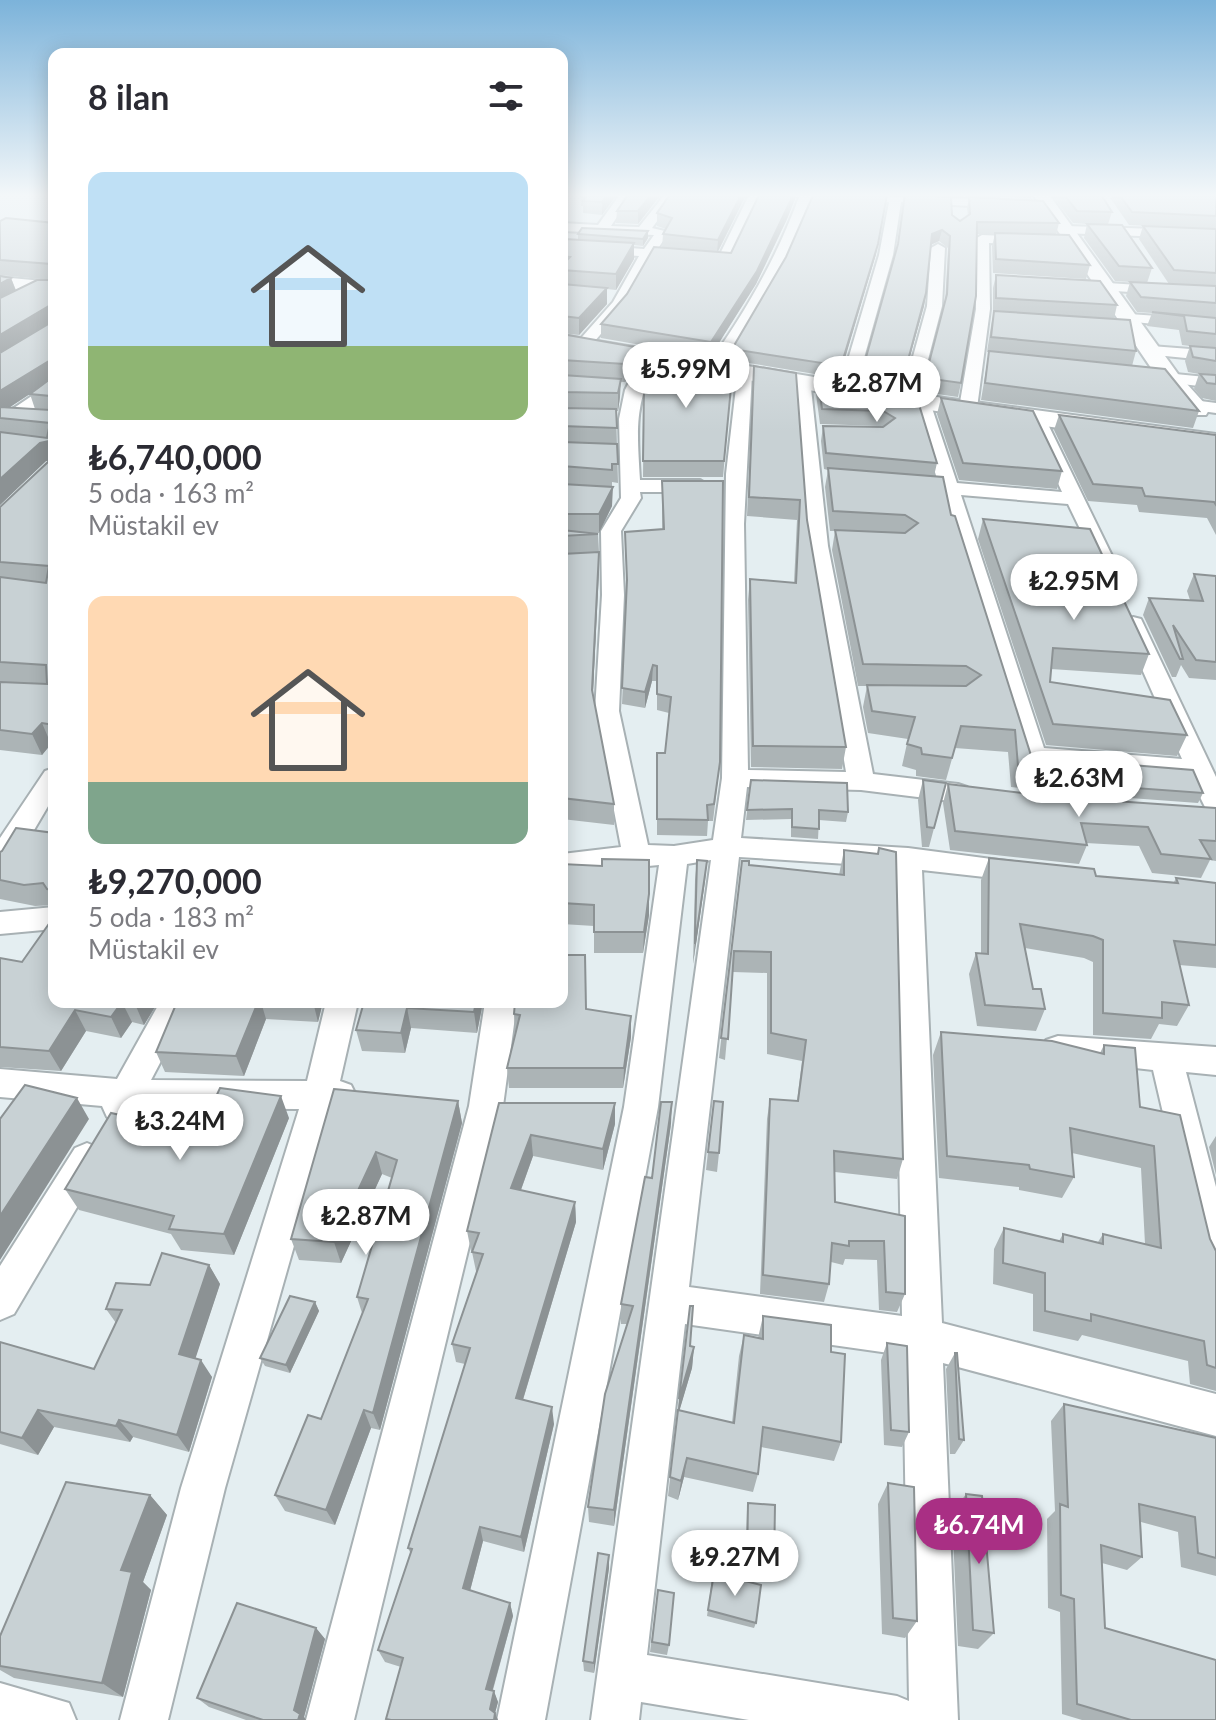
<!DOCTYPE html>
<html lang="tr">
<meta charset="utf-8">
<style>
body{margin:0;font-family:Lato,sans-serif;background:#f7f7f7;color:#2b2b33;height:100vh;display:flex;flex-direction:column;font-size:30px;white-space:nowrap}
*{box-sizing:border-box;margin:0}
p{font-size:26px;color:#7c7c81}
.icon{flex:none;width:44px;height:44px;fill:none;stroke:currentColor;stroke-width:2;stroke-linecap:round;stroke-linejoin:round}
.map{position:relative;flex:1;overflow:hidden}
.drawer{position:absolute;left:48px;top:48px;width:520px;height:960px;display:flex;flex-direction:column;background:#fff;border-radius:16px;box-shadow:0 4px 20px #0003}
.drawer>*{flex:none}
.price{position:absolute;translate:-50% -68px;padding:0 18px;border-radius:28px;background:#fff;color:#222;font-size:26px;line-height:52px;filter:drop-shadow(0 2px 4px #0008)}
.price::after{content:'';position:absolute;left:50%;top:48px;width:24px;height:18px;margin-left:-12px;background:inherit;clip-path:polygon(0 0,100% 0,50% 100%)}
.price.on{background:#a92f84;color:#fff}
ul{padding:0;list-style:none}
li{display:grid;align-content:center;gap:16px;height:424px;padding:0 40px}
li span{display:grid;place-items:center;height:248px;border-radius:16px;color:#555}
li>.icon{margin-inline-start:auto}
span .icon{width:144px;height:144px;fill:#fffc;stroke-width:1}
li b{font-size:34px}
h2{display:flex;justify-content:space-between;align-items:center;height:96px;padding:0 40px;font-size:34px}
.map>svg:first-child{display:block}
</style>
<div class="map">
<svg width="1216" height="1720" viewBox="0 0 1216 1720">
<rect width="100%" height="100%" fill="#e4eef1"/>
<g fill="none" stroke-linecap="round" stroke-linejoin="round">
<defs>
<path id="minor" d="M562 193H569L562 198Z
M621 193H633L611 226 639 227 666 193H678L652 228 669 232 657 250 719 256 750 193H762L729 264 652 257 624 307 588 349H576L574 346 613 302 639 256 562 251V243L644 249 654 235 562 231V223L598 225Z
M779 193 1005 200 1011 204 1005 208 901 202 893 255 855 390 847 395 839 390 879 255 889 202 811 198C789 261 758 317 720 371L706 368C744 314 776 260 799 197Z
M1067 226 1216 231V239L1062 233V227Z
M982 235 1031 237 1038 241 1031 245 989 243 990 309 977 408 968 413 959 408 976 309 975 239Z
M938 244 945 248 942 306 918 398 930 402 957 483 1062 492 1028 418 1037 413 1043 414 1116 564 1106 570 1099 568 1068 504 961 495 1044 748 1182 759 1122 624 1133 617 1141 619 1216 777V814L1207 811 1190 777 1049 765 1062 804 1058 810H1040L1036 804 941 493 925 487 938 482 914 404 901 400 927 306 931 248Z
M1077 281 1216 290V298L1072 288 1070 285Z
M1129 314 1216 320V330L1124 321V315Z
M1151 346 1216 351V361L1145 354 1143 351Z
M650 352 658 357C634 405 637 428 640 480H700L710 486 700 492H640L641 498 621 531 624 595 619 711 648 845 674 846 713 840 722 778 726 474 738 370 752 373 744 524 748 770 846 772 808 546 796 383 798 379H810L828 546 873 774 958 784 967 787 971 793 967 799 958 802 861 790 747 787 741 838 908 848 1030 864 1034 871 1030 878 1020 881 922 870 942 1323 1216 1394V1436L943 1363 958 1720H749L641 1702 639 1720H591L711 860 687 864 658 1107 545 1720H497L624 1107 659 865 562 874V854L621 847 595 711 602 595 601 531 621 498 619 419 625 390 642 357ZM739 857 894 867 902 1316 689 1287ZM685 1324 903 1355 909 1701 897 1696 647 1655Z
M1145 371 1216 378V388L1139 379 1137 376Z
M54 381V394L18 422H0V412H8Z
M1193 400 1216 403V413L1187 409V401Z
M54 768V796L10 871 0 874V838L45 771Z
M54 907V929L0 934V912Z
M160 1002H192L151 1080 307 1081 326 1002H358L340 1081 351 1085 356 1095 351 1105 333 1109 225 1488 168 1720H120L181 1488 299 1109 136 1108 131 1117 119 1122 107 1117 102 1106 0 1097V1069L117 1079Z
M485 1002H517L503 1106 354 1720H306L469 1106Z
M1058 1036 1216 1047V1075L1186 1072 1216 1187V1277L1203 1272 1197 1259 1153 1070 1046 1058 1042 1049 1046 1040Z
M87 1143 99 1148 105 1159 99 1170 14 1314 0 1320V1266L75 1148Z
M0 1683 69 1703 76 1720H0Z"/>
<path id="secondary" d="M1032 193H1048L1178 374 1206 405 1209 410 1206 415H1188L1162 384Z
M0 277 54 282V294L0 289Z
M562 335 922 395 1216 434V450L922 409 562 349Z"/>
</defs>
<use href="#minor" stroke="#a8b1b4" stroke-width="4"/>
<use href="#secondary" stroke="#a8b1b4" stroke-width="4"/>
<use href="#minor" fill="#fff" fill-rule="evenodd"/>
<use href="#secondary" fill="#fff" fill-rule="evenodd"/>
</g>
<path fill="#acb4b6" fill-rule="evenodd" d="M582 193H618L602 215 583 213V206H581Z
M662 193 638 224 616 223 617 211Z
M747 193 718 252 731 253 760 193H796L795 199 787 219 756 284 710 357 601 338V324L627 294 662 248 663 234 666 229 657 226V213Z
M861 193H1032L1031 198 912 194 952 215 960 221 968 216 967 208 969 197 1059 223 1056 235 1090 265 1086 279 993 273 992 246 995 234H977L961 383 958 397 923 392 945 303 948 248 939 241 931 245 924 306 901 388 860 382 863 368 898 245 905 194Z
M1050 193H1100L1112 212 1108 224 1152 268 1147 283 1115 281 1084 238 1087 224 1073 223Z
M1113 193H1216V229L1129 225 1111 199Z
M0 221 54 223V744H51L42 755 0 750V507L49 461H46L0 505V276L11 278 16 290 51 280 0 275ZM30 394 35 409 10 407Z
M1143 226 1216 229V401L1202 398 1194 389 1199 374 1188 372 1185 361 1190 346 1182 345 1179 330 1147 326 1152 313 1137 312 1126 296 1130 282 1169 284 1139 239Z
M578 234 648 238 643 246 634 245V259L616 290 607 289V304L579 335 562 333V240H578Z
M876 254 839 378 731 360 732 349Z
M996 275 1117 305 1114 319 993 311V288Z
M994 311 1136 351 1132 366 1199 411 1193 428 981 400 989 352H987L991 326Z
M562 334 635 364 625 382H620V397L618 411H616L618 483 612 482V506L599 533H591L598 534 599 552 593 695 614 804V825L562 819Z
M733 366 723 477H643L644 389Z
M754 366 807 520 846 747 842 769 751 767 748 600 750 579 794 583 797 520 747 516Z
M818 380 916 395 937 463 934 476 951 515 1035 768 1028 789 1011 787 1008 752 955 748 946 780 916 776V770L902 766 908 739 868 733 863 707 867 686H858L832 550 835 531H830L825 487 828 470 824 469 821 441 823 426H880L820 424 816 394Z
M941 398 1062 471 1057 489 959 480 937 414Z
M1059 415 1216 435V535L1207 518 1139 512 1137 505 1088 501 1054 430Z
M662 481 720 762 713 821H708L707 836 657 835V753H665L669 713 657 710V681H652L645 708 622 704 627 590 625 532 662 529Z
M983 519 1149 654 1141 675 1051 669 1050 682 1187 735 1177 756 1046 745 978 539Z
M1194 574 1216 576V680L1189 678 1181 665 1176 677H1172L1143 615 1149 598 1190 600 1187 591Z
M1057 759 1203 793 1198 803 1062 793 1053 768Z
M751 780 848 812 846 822 819 820 818 839 791 837V819L746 820Z
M923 780 946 783 929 847H922L918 800Z
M948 784 1056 797 1216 808V861L1210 860 1201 878 1152 873 1139 846 1086 843 1087 845 1079 864 950 850 943 803Z
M54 833V905L35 906 0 899V852Z
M844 850 903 1159 897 1179 835 1172V1202L905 1216V1294L897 1312 879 1310 877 1260 845 1259 843 1265 831 1262 829 1284 824 1302 760 1294 767 1119 770 1099 797 1101 802 1061 767 1054V973L733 972 725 1060 719 1058 742 861 749 865 839 875Z
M989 858 1096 876 1174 882 1176 878 1216 883V968L1179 965 1189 1005 1177 1026 1159 1024 1151 1039 1093 1035V962L1084 958 1025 948 1033 989 1045 1009 1036 1031 977 1026 969 974 976 953H981V880Z
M697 860 707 861 693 964 695 880Z
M562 864 649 915 643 953H594V926L562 924Z
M0 958 22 962 54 1002H158L144 1025 132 1022 121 1038 86 1031 61 1071 0 1067Z
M177 1002H323L318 1022 266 1019 244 1076 165 1072 156 1052Z
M364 1002H483L477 1033 411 1028 405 1053 362 1051 356 1030Z
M586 1009 631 1016V1037L623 1088H509L507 1068 515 1034 514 1014Z
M941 1032 1100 1053 1104 1045 1140 1107 1216 1251V1391L1190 1384 1188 1361 1082 1335 1078 1341 1033 1331V1294L993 1284 994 1249 1004 1228 1059 1241 1063 1234 1098 1242 1103 1234 1145 1244 1141 1168 1072 1153 1074 1177 1062 1198 1019 1190V1187L939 1178 933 1055Z
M334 1089 458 1101 462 1123 380 1430 371 1428 335 1525 285 1511 275 1495 321 1419 362 1313 357 1297 392 1178 382 1174 341 1263 299 1260 291 1239Z
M499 1103 615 1124 603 1170 533 1156 521 1190 575 1202 576 1222 523 1400 554 1424 524 1552 483 1541 470 1591 510 1603 513 1616 493 1690 498 1702 495 1713 498 1720H387L386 1719 401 1667 385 1662 378 1650 411 1554 408 1548 465 1364 456 1362 452 1344 477 1272 476 1271 472 1252 471 1251 467 1231Z
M289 1118 234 1255 181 1250 171 1234 79 1210 65 1189 199 1133Z
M671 1124 614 1526 589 1522 588 1507 627 1324H621V1304L652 1178Z
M1216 1136V1175L1209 1147Z
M708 1152 719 1153 717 1172 706 1170Z
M209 1265 220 1284 195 1358 212 1377 189 1452 133 1437 130 1442 54 1427 38 1455 0 1444V1342L94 1369 116 1323 106 1309 150 1285Z
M315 1302 319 1311 290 1373 265 1366 260 1358Z
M690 1306V1346L694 1347 692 1368 679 1411 732 1423 739 1356 744 1335 758 1338 763 1316 831 1352 841 1442 834 1461 761 1447 758 1474 753 1492 684 1477 678 1500 668 1496Z
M887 1343 909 1432 902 1447 884 1445 881 1360Z
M955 1353 964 1440 955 1454H950L946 1369Z
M1064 1404 1216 1438V1576L1181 1567 1178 1532 1141 1522 1142 1557 1127 1570 1102 1563 1105 1628 1216 1720H1082L1062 1714 1060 1612 1048 1608 1047 1519 1055 1511 1051 1421Z
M888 1483 917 1621 905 1638 882 1634 878 1504Z
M966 1494 994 1633 978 1649 958 1646 952 1514Z
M150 1495 167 1515 143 1582 151 1590 123 1697 14 1678 0 1670V1636Z
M748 1503 774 1567 771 1574 745 1570 747 1510Z
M609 1555V1568L594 1673 584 1671 583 1661Z
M712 1579 756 1623 754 1628 707 1616Z
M658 1590 669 1645 667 1655 650 1652Z
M316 1628 325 1639 304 1717 306 1720H246L209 1707 197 1698Z"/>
<path fill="#8c9294" d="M609 193H618L602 215V202Z
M653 193H662L638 224V211Z
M742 193H747L717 253 718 240Z
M794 193H796L795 199 787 219 756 284 710 357 711 342Z
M887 195 876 254 839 378 841 366Z
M942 230 939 241 930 245 932 234Z
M648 231V238L643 246V239Z
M634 243V259L616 290V274Z
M11 278 17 294 0 304V284Z
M607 288V304L579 335V318Z
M926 293 924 306 901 388 904 375Z
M49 306 54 321 0 355V335Z
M635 347V364L625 382V364Z
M49 361 54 378 7 409 0 410V391Z
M621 379 620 397 618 411V393Z
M49 441 54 460 46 461 0 505V479L40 443Z
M613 487 612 506 599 533V514Z
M599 552V571L592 711V690Z
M653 665 652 681 645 708V692Z
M42 723 51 744 42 755 32 734Z
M707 861 705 881 693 964 695 944Z
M649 894V915L643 953 644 932Z
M122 1002 132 1022 121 1038 111 1017Z
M136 1002H158L144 1025 135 1004Z
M258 1002H261L266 1019 244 1076 236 1056Z
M313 1002H323L318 1022Z
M476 1002H483L477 1033 474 1012Z
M407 1008 411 1028 405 1053 401 1033Z
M75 1010 86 1031 61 1071 49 1051Z
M631 1016V1037L623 1088 624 1068Z
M281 1096 289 1118 234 1255 224 1234Z
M77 1098 89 1119 0 1260V1216Z
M458 1101 462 1123 380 1430 373 1413Z
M672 1102 671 1124 614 1526V1510Z
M615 1103V1124L603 1170V1149Z
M531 1135 533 1156 514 1209 511 1188Z
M376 1152 382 1174 341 1263 334 1242Z
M575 1202 576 1222 518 1416 516 1398Z
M209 1265 220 1284 191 1372 179 1354Z
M315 1302 319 1311 290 1373 286 1365Z
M694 1347 692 1368 677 1419 679 1399Z
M201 1360 212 1377 189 1452 177 1435Z
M552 1407 554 1424 524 1552 521 1537Z
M38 1410 54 1427 38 1455 22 1438Z
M364 1410 371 1428 335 1525 326 1510Z
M119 1420 133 1437 130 1442 116 1426Z
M687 1458 684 1477 678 1500 681 1481Z
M150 1495 167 1515 143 1582 151 1590 123 1697 102 1683 121 1570Z
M480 1527 483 1541 467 1602 463 1588Z
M609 1555V1568L594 1673V1663Z
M510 1603 513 1616 490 1699 486 1689Z
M316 1628 325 1639 304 1717 306 1720H298L294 1710Z
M494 1691 498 1702 495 1713 498 1720H494L490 1709Z"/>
<path fill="#c8d1d4" stroke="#8c9294" stroke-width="2" d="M582 193H609L602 202 583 201 588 194H581Z
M629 193H653L638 211H617Z
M671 193H742L718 240 663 234 672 218 657 213Z
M760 193H794L788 206 757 271 711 342 601 324 627 294 654 247 731 253Z
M814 193 887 195 878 244 841 366 732 349 786 257Z
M1063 193H1100L1112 212 1077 211Z
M1118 193H1216V216L1132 212Z
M905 194 951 197 952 215 960 221 970 214 969 197 1043 201 1059 223 977 222 976 296 961 383 925 378 947 294 950 236 942 230 932 234 926 293 904 375 863 368 898 244Z
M6 218 54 223V725L42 723 32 734 0 730V682L47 684 46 665 0 662V577L46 583 49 566 0 562V507L49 461V441L40 443 0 479V432L47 438 50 423 0 418V407L50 410V396L30 394 50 379 49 361 0 391V353L50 323 49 306 0 335V298L37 280H51V264L0 260V221Z
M1087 224 1122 225 1152 268 1119 266Z
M1143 226 1216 229V273L1174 270Z
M582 228 648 231 643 239 578 234Z
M995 233 1069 235 1090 265 996 259Z
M564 239 634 243 616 274 562 270V265L570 257 562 256V240Z
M996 275 1100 281 1117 305 996 298Z
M0 276 11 278 0 284Z
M1130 282 1216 286V303L1141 297Z
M562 284 607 288 579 318 562 316Z
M994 311 1130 320 1136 351 991 337Z
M1152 312 1216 318V334L1187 331 1184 316Z
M562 334 635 347 625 364 562 360Z
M1190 346 1216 348V361L1193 357Z
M989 351 1165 369 1199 411 985 383Z
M657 353 733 366 724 461H643L644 389Z
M754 366 796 373 807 520 846 747 753 746 750 579 796 583 800 500 749 497Z
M1200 374 1216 375V384L1207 383Z
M562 375 621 379 618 393 562 392Z
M818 380 916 395 937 463 826 453 823 426 883 427 895 418 883 411 822 409Z
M941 398 1033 411 1062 471 963 463Z
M562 408 616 409 617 428 562 426Z
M1059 415 1216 435V505L1214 502 1145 496 1142 488 1093 484Z
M562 442 617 444 618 464H612V470L562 466Z
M828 468 943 477 951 515 955 516 1035 768 1018 766 1015 730 961 726 952 758 922 754 921 748 907 744 915 717 872 711 867 685 966 686 981 675 966 666 863 664 835 530 905 533 918 523 905 515 833 511Z
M662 481H723L720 762 714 804 707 805 708 820 657 819V753H665L671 697 657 694V666L653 665 645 692 622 688 627 580 625 532 664 529Z
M562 484 613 487 599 514H562Z
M983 519 1090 529 1149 654 1053 648 1050 682 1170 700 1187 735 1053 724Z
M562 530 598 534 562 536Z
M599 552 592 690 614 804 562 798V554Z
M1194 574 1216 576V662L1196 660 1173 625 1183 659H1180L1149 598 1203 601Z
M1057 759 1193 770 1203 793 1066 783Z
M751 780 847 783 848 812 819 810V829L792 827V809L747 810Z
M923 780 946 783 934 828 927 827Z
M948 784 1056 797 1216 808V841L1200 840 1211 859 1161 854 1148 827 1081 823 1087 845 955 831Z
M16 828 54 833V890L47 889 43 883 24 885 0 880V852L2 851Z
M879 848 896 852 903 1159 834 1151 835 1202 905 1216V1294L886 1292 884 1241H849V1246L832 1243 829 1284 763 1275 770 1099 798 1101 806 1040 771 1033V952L734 951 728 1039 721 1038 742 861H749V865L844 875V850L878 854Z
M989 858 1094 869 1096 876 1178 883 1176 878 1216 883V945L1174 941 1189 1005 1162 1002V1018L1103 1013V940L1093 936 1020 924 1033 989H1041L1045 1009 985 1005 976 953 988 954Z
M602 859 649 860V894L644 932H594V905L562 903V864L602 866Z
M697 860 707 861 695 944V935Z
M53 918 54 1002H122L111 1017 75 1010 49 1051 0 1047V958L22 962Z
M562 955H585L586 1009 631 1016 624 1068H507L520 1015 514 1014 515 1002H562Z
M177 1002H258L236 1056 156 1052Z
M364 1002H476L474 1012 407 1008 401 1033 356 1030Z
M941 1032 1052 1041 1104 1054V1045L1135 1048 1140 1107 1180 1115 1210 1239 1216 1251V1368L1207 1365 1204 1341 1091 1314V1321L1045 1311V1273L1003 1263 1004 1228 1063 1242V1234L1103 1244V1234L1161 1248 1154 1146 1070 1128 1074 1177 1030 1169 1029 1165 947 1156Z
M25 1085 77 1098 0 1216V1119Z
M220 1088 281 1096 224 1234 169 1229 174 1216 65 1189 111 1113 199 1133Z
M334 1089 458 1101 373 1413 364 1410 326 1510 275 1495 308 1415 321 1419 368 1299 357 1297 397 1160 376 1152 334 1242 291 1239Z
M714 1101 723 1102 719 1153 708 1152Z
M661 1102H672L614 1510 588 1507 605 1394 633 1306 621 1304 645 1177 652 1178Z
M499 1103H615L603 1149 531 1135 511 1188 575 1202 516 1398 552 1407 521 1537 480 1527 463 1588 510 1603 486 1689 494 1691 490 1709 495 1713 494 1720H391L386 1719 403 1658 378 1650 412 1549 408 1548 470 1348 452 1344 483 1254 472 1252 479 1233 467 1231Z
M162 1253 209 1265 179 1354 201 1360 177 1435 119 1420 116 1426 38 1410 22 1438 0 1432V1342L94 1369 122 1310 106 1309 116 1283 150 1285Z
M290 1296 315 1302 286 1365 260 1358Z
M690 1306H693L690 1346 694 1347 679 1399Z
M763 1316 831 1325V1352L845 1354 841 1442 763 1427 758 1474 687 1458 681 1481 670 1477 678 1410 734 1423 744 1335 763 1339Z
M887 1343 907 1346 909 1432 891 1430Z
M955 1353H957L964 1440 959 1439Z
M1064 1404 1216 1438V1558L1198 1553 1195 1517 1139 1504 1142 1557 1101 1545 1105 1628 1216 1660V1720H1131L1077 1704 1074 1599 1061 1595 1060 1504 1068 1507Z
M66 1482 150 1495 121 1570 132 1572 102 1683 0 1666V1636Z
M888 1483 914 1487 917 1621 893 1618Z
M966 1494 982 1496 994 1633 973 1630Z
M748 1503 775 1505 774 1567 747 1564Z
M598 1553 609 1555 594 1663 583 1661Z
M714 1573 761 1585 756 1623 708 1610Z
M658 1590 674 1593 669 1645 652 1642Z
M237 1603 316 1628 294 1710 300 1714 298 1720H263L197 1698Z"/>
<linearGradient id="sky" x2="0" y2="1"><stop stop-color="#7cb3da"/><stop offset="0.45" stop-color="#f3f7f9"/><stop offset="1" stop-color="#f3f7f9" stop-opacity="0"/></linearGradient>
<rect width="1216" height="433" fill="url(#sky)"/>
</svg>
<b class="price" style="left:686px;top:410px">₺5.99M</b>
<b class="price" style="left:877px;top:424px">₺2.87M</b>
<b class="price" style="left:1074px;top:622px">₺2.95M</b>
<b class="price" style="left:1079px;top:819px">₺2.63M</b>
<b class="price" style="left:180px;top:1162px">₺3.24M</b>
<b class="price" style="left:366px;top:1257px">₺2.87M</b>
<b class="price on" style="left:979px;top:1566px">₺6.74M</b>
<b class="price" style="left:735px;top:1598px">₺9.27M</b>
<section class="drawer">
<h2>8 ilan<svg class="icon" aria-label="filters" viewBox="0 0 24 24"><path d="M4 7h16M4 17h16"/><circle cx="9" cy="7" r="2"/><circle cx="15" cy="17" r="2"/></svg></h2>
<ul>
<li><span style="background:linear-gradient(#bfe0f5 70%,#8fb573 0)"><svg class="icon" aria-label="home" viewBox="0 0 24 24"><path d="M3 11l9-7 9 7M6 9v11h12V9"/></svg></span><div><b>₺6,740,000</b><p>5 oda · 163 m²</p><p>Müstakil ev</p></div></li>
<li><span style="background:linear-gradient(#ffd9b3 75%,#7fa58c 0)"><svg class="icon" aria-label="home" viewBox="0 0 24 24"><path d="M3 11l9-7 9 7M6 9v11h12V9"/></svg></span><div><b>₺9,270,000</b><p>5 oda · 183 m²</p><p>Müstakil ev</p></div></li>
</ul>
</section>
</div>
